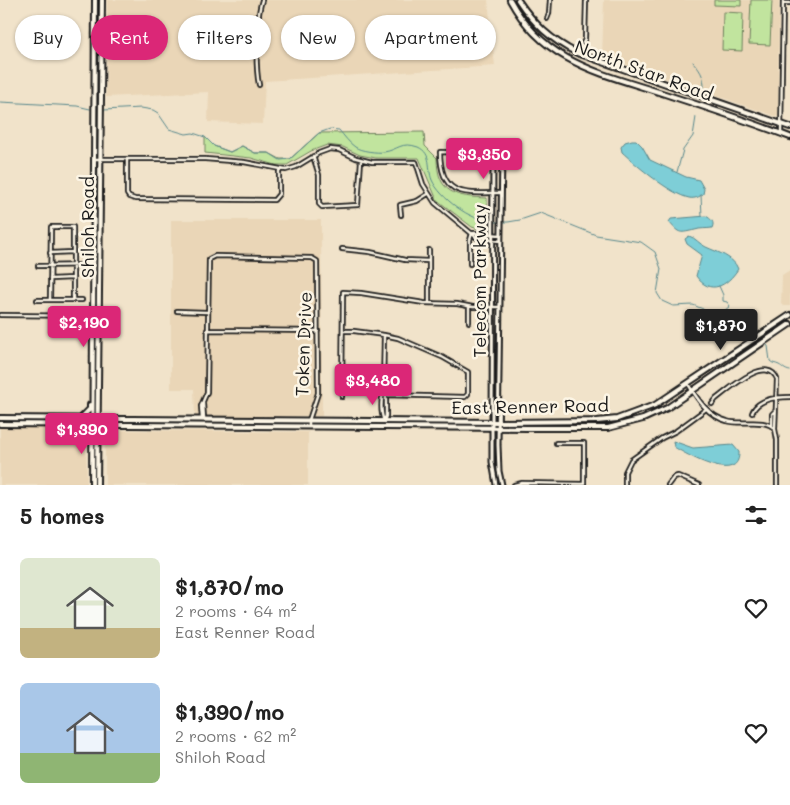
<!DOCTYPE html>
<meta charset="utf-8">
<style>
body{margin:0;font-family:Mali,sans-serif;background:#f6f6f6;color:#222;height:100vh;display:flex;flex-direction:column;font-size:19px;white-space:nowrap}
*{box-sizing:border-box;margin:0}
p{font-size:16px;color:#767676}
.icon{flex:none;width:28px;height:28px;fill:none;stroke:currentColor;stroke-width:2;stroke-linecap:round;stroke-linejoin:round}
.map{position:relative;height:485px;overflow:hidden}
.drawer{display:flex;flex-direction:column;background:#fff;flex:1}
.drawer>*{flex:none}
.banner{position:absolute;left:15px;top:15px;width:500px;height:45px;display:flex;gap:10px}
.price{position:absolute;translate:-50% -42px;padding:0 11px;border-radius:5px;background:#db2777;color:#fff;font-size:16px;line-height:32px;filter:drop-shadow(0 1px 2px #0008)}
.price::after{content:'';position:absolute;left:50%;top:30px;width:15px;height:11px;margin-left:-8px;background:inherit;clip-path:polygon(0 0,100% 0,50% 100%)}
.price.active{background:#222;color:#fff}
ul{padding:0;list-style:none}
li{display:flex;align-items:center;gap:15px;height:125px;padding:0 20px}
li span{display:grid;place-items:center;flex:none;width:140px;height:100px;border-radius:8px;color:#555}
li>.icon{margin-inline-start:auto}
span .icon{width:60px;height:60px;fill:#fffc;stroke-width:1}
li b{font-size:21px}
h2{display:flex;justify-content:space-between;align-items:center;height:60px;padding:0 20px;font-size:21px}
.pill{padding:0 18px;border-radius:22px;background:#fff;box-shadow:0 1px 4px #0004;font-size:18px;line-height:45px}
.pill.active{background:#db2777;color:#fff}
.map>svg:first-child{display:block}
</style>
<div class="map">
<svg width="790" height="485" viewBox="0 0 790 485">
<rect width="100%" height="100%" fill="#f1e3ca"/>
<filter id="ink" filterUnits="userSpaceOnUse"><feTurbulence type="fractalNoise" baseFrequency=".02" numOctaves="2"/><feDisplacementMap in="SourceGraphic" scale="10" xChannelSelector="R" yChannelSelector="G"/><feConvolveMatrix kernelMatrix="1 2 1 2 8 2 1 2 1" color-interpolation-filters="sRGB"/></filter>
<g filter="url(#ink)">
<path fill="#ead6b7" d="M107 0H488L495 66 265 81 263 124 208 122 209 92 106 97Z
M604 0H779L778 117 602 56Z
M171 220H321L322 416H195L194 389H171Z
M790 270V306H783L781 304 782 275Z
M0 428H86L87 485H0Z
M105 430 308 432V485H105Z"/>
<path fill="#c1e49e" stroke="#6e805d" d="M714 0H741V6L714 5Z
M751 0H772L770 45 749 44Z
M723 12 743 13 742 51 722 50Z
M424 132 425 146 437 158C437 194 457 197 487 198L488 232 472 227 437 200 419 158H376L360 155 343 147 327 145 311 151 287 165H276L251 158 205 153V137L214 146 230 152 242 146 255 153H269L280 159H290L319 133Z"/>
<path fill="#7eced7" stroke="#57878c" d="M632 140H636L642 146 650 160 686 177 699 180 704 189 703 194C699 197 695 199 689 198 670 194 636 165 622 152L621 147 625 142Z
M706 216C711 219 715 222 712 228 707 229 700 228 695 230 680 233 680 235 669 222L671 219Z
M689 236C696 238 699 244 706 247 717 252 734 257 738 269 727 286 710 296 696 276L702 255 687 244 685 239Z
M673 441 693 448 733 445 739 452C740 485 689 456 674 447Z"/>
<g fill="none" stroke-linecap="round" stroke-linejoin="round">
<path stroke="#57878c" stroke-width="1" d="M693 62C702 72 706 80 703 94
M0 102 77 106 90 109
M104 110 141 108 153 110 158 113 169 129 186 134 193 133 205 137 214 146 230 152 242 146 255 153H269L280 160 290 159 319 133 330 129 339 130C344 136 349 143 355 147 360 151 378 153 384 152 398 150 401 141 418 147 433 154 427 168 432 180 440 198 471 221 490 221
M677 172 683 150 693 136 696 117
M701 195 702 216
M494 222H508L520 220 541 213 596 235 641 242 655 252 661 269 657 293 662 301 673 306 693 305 703 309 708 318 717 324 732 322 743 324 755 336
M719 286 723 295V301L727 302 730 306 724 311V315L732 321
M758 338 768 346 770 361C773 364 775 363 779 365 783 367 784 370 790 371"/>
<defs>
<path id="minor" d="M783 3H790
M547 19 549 14 550 0
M583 43 585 39 586 0
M259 85C255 65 256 19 262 0
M781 134 783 0
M493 153 440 152C441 198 464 193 501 193
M313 156 319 175V204L322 207 358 205 361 160
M95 159H205L244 162 286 170 296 167 319 153 330 149 339 150 356 158 372 162H416L423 184 435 203 477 238 501 241
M127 159V194L129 197 135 199 274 200 279 194V171
M401 215 400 205 417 201 428 194
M474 233 501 235
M342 249 370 252 405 260 429 261
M429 250V303
M50 253 73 252
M470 264V240L472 233
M38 266 94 265
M50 279 73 278
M37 300H82
M50 300 51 227H73V300
M469 307V322
M177 311 207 312
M0 315 98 316
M207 330 318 331
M343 331H354L384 335 398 338 442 357 468 372V394L465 397 384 395
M384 335 383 388 386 397V416L384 421
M688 384C698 400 708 416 727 421 742 426 764 417 775 429L777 440V485
M342 397 343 292 361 293 424 303 457 304 473 307H500
M712 404 716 399C728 390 767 354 777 379L775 429
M752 413C757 399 777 397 790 397
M202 419 201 406 207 392 209 259 215 256 312 258 317 261 318 393 309 420V426
M203 420 204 418 203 403
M384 421C381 414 381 405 382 397L384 395
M772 426V414L775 411
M556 443H584V484
M514 485 522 483 584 484
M625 485V472L631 460 662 438 676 431 706 409
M668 485 674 477 678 476 699 485"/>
<path id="tertiary" d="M496 485 492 462V428L493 153 497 148 502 152 498 445 499 471 502 485"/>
<path id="secondary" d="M510 0C546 66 606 74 671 96 711 109 751 122 790 137
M518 0C534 24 551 40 577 53L790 127
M82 417 90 409V405
M0 418 499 422 597 421 617 419 655 405 790 315
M0 424 528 428H608L643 419 667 408 790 324
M92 485 95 0
M97 485 102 0"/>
</defs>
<use href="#minor" stroke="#1c1c1c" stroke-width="6"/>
<use href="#tertiary" stroke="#1c1c1c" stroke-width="7"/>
<use href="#secondary" stroke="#1c1c1c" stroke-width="8"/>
<use href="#minor" stroke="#fcf5e5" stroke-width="2.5"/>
<use href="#tertiary" stroke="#fcf5e5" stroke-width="3"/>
<use href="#secondary" stroke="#fcf5e5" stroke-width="4"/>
</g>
</g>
<g text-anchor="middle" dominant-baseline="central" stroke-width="5" stroke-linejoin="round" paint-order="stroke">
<g font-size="18" fill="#1c1c1c" stroke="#fcf5e5">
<text transform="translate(644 70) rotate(20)">North Star Road</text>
<text transform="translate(87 227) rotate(-90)">Shiloh Road</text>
<text transform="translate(479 281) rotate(-90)">Telecom Parkway</text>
<text transform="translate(303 344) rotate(-88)">Token Drive</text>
<text transform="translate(530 406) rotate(-1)">East Renner Road</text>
</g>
</g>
</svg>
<b class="price" style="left:484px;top:180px">$3,350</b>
<b class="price" style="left:84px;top:348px">$2,190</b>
<b class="price active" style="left:721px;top:351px">$1,870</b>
<b class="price" style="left:373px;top:406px">$3,480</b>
<b class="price" style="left:82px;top:455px">$1,390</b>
<div class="banner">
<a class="pill">Buy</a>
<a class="pill active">Rent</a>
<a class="pill">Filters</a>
<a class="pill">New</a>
<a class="pill">Apartment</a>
</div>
</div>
<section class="drawer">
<h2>5 homes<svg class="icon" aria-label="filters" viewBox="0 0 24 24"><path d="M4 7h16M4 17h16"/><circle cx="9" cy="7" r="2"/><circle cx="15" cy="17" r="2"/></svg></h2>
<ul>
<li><span style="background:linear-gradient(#dfe7d0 70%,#c2b280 0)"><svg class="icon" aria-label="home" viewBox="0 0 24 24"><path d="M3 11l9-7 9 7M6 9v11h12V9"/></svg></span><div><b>$1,870/mo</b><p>2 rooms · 64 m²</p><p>East Renner Road</p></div><svg class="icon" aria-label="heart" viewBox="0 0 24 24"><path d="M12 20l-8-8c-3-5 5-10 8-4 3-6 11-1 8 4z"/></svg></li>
<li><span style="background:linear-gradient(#a9c7e8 70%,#8fb573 0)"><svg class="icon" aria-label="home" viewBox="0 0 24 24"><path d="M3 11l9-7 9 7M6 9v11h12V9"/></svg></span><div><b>$1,390/mo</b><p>2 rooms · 62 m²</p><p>Shiloh Road</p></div><svg class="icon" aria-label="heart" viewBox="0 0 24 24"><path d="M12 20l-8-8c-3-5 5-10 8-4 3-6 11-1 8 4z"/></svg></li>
</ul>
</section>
